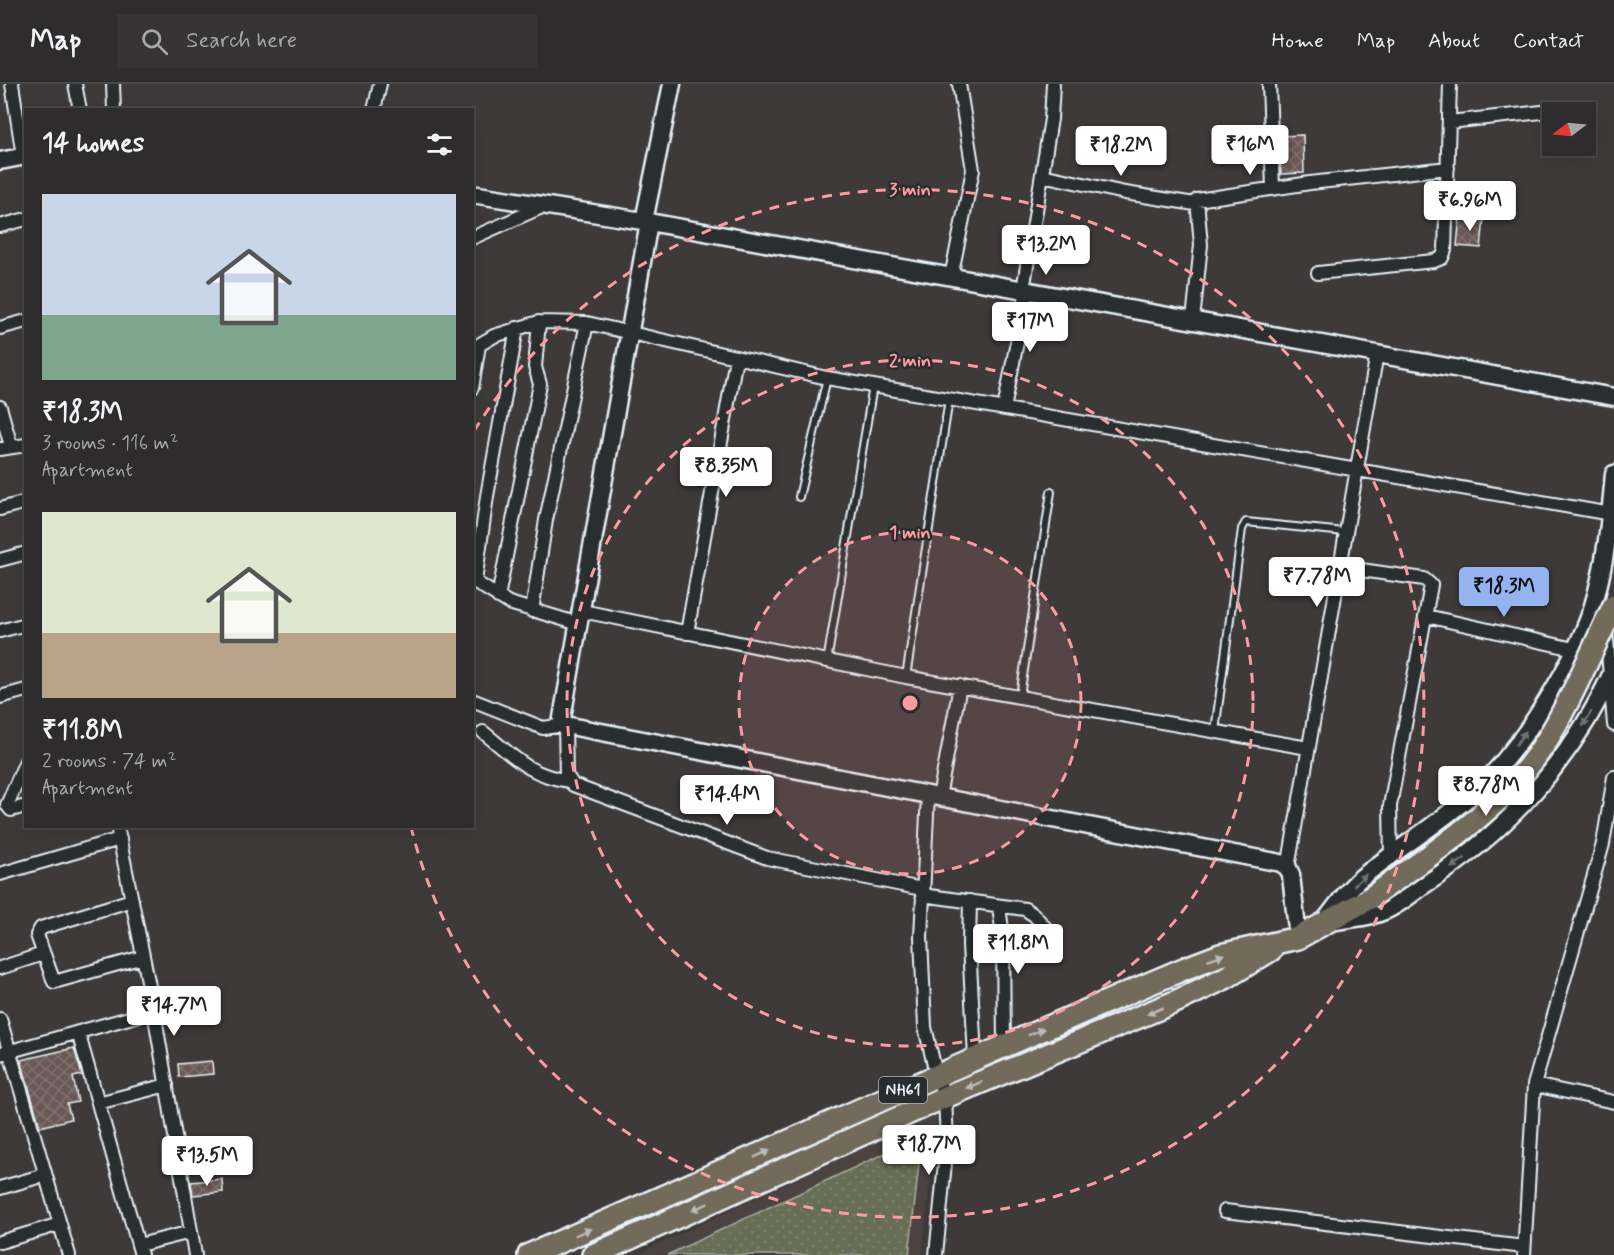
<!DOCTYPE html>
<meta charset="utf-8">
<style>
body{margin:0;font-family:Mynerve,sans-serif;background:#363434;color:#f1f3f6;height:100vh;display:flex;flex-direction:column;font-size:22px;white-space:nowrap}
*{box-sizing:border-box;margin:0}
p{font-size:20px;color:#a7a7a9}
.icon{flex:none;width:33px;height:33px;fill:none;stroke:currentColor;stroke-width:2;stroke-linecap:round;stroke-linejoin:round}
.map{position:relative;flex:1;overflow:hidden}
.panel{position:absolute;left:24px;top:24px;width:450px;height:720px;display:flex;flex-direction:column;background:#2e2c2c;border-radius:0px;box-shadow:0 6px 24px #0002,0 0 0 2px #494848}
.panel>*{flex:none}
.needle{width:39px;rotate:254deg}
.controls{position:absolute;left:1542px;top:18px;display:grid;gap:12px}
.controls a{display:grid;place-items:center;width:54px;height:54px;border-radius:0px;background:#2e2c2c;box-shadow:0 6px 24px #0002,0 0 0 2px #494848;font-size:30px}
.price{position:absolute;translate:-50% -51px;padding:0 14px;border-radius:6px;background:#fff;color:#222;font-size:20px;line-height:39px;filter:drop-shadow(0 2px 3px #0008)}
.price::after{content:'';position:absolute;left:50%;top:36px;width:18px;height:14px;margin-left:-9px;background:inherit;clip-path:polygon(0 0,100% 0,50% 100%)}
.price.on{background:#95b2f1;color:#111}
ul{padding:0;list-style:none}
li{display:grid;align-content:center;gap:12px;height:318px;padding:0 18px}
li span{display:grid;place-items:center;height:186px;border-radius:0px;color:#555}
li>.icon{margin-inline-start:auto}
span .icon{width:108px;height:108px;fill:#fffc;stroke-width:1}
li b{font-size:26px}
h2{display:flex;justify-content:space-between;align-items:center;height:72px;padding:0 18px;font-size:26px}
header{display:flex;align-items:center;gap:36px;box-sizing:border-box;height:84px;padding:0 30px;background:#2e2c2c;border-bottom:2px solid #494848}
header strong{font-size:28px}
nav{display:flex;gap:33px;margin-inline-start:auto;font-size:21px}
.search{width:420px;height:54px;background:#363434;display:flex;align-items:center;gap:15px;box-sizing:border-box;padding:0 21px;border-radius:0px;color:#a7a7a9;font-size:22px}
.map>svg:first-child{display:block}
</style>
<header>
<strong>Map</strong>
<div class="search"><svg class="icon" aria-label="search" viewBox="0 0 24 24"><circle cx="10" cy="10" r="6"/><path d="M15 15l6 6"/></svg>Search here</div>
<nav><a>Home</a><a>Map</a><a>About</a><a>Contact</a></nav>
</header>
<div class="map">
<svg width="1614" height="1171" viewBox="0 0 1614 1171">
<defs>
<pattern id="park-dots" width="8" height="8" patternUnits="userSpaceOnUse" patternTransform="scale(1.5)"><rect width="8" height="8" fill="#676e54"/><path d="M2 2h.1M6 6h.1" fill="none" stroke="#7d836d" stroke-width="1.8" stroke-linecap="round"/></pattern>
<pattern id="building-cross-hatch" width="8" height="8" patternUnits="userSpaceOnUse" patternTransform="scale(1.5)"><rect width="8" height="8" fill="#6b5956"/><path d="M0 0l8 8M0 8l8-8" fill="none" stroke="#80716f"/></pattern>
</defs>
<rect width="100%" height="100%" fill="#3e3a3a"/>
<filter id="ink" filterUnits="userSpaceOnUse"><feTurbulence type="fractalNoise" baseFrequency=".0167" numOctaves="2"/><feDisplacementMap in="SourceGraphic" scale="12" xChannelSelector="R" yChannelSelector="G"/><feConvolveMatrix kernelMatrix="1 2 1 2 8 2 1 2 1" color-interpolation-filters="sRGB"/></filter>
<g filter="url(#ink)">
<path fill="#4c4342" d="M937 1029 922 1171H642V1168Z"/>
<path fill="url(#park-dots)" stroke="#a8b0a6" stroke-width="1.5" d="M922 1052 909 1171H667Z"/>
<path fill="url(#building-cross-hatch)" stroke="#e8f1f8" stroke-width="1.5" d="M1303 51 1304 89 1281 90 1279 52Z
M1460 131 1484 134 1481 164 1457 162Z
M74 964 82 991 73 993 78 1018 67 1020 71 1035 40 1043 21 976Z
M212 977 213 990 179 993 178 980Z
M222 1095 223 1108 193 1111 191 1098Z"/>
<g fill="none" stroke-linecap="round" stroke-linejoin="round">
<defs>
<path id="service" d="M799 413 827 294
M827 578 873 302
M906 593 949 315
M1020 612 1051 408
M1215 647 1242 445 1246 438 1345 448"/>
<path id="minor" d="M12 0 23 72
M75 0 80 26
M113 0 114 26
M1269 0 1273 104
M374 26 380 0
M1449 38 1542 28
M1042 91 1125 109 1195 120
M0 142 26 135
M472 154 544 122
M1318 189 1434 177 1442 174 1445 166 1450 0
M951 193 973 86 959 0
M1023 206 1051 35 1053 0
M1193 236 1201 161 1197 116 1310 99 1448 84
M0 244 26 237
M472 265 494 252 539 238 587 239 827 294 1611 430
M472 304 479 261
M0 323 11 362
M1004 325 1027 206
M0 365 26 361
M0 425 26 418
M0 476 26 469
M1340 483 1424 495 1431 501 1390 722 1391 774
M472 496 509 519 579 540
M475 498 487 412 517 244
M498 513 540 300 535 283 539 238
M532 527 546 436 587 239
M582 527 906 593 1308 664
M1426 532 1574 565
M1606 544 1614 641
M0 547 26 540
M687 549 736 274
M0 613 26 606
M472 616 543 644 565 641 566 691 573 701 767 774 922 805
M483 648C513 672 528 691 569 697
M26 677 7 721 11 726 26 722
M928 710 921 853 925 943 936 990 945 1013 947 1058 936 1171
M939 713 960 602
M117 742 154 927 195 1171
M1288 784 1377 269
M0 790 120 755
M922 811 1025 825 1034 831 1050 849
M132 816 41 844 37 851 54 898 143 873
M970 817 969 861 975 973
M999 823 1003 852 1004 961
M0 884 43 870
M0 935 69 1171
M78 948 141 1171
M0 970 154 927
M1534 1001 1614 1018
M98 1019 167 1001
M0 1104 45 1091
M1225 1127 1524 1163
M0 1158 60 1140
M139 1161 191 1148
M1524 1171 1534 1001 1603 760 1614 693"/>
<path id="tertiary" d="M0 77 26 72
M472 110 649 138 1614 313
M644 137 672 0
M649 138 562 634 565 641 1281 779 1288 784 1291 791 1298 854
M1326 835C1337 822 1348 804 1362 793 1400 763 1442 738 1478 705 1522 663 1573 582 1592 525 1606 481 1610 435 1614 390
M1337 837C1351 834 1368 834 1382 828 1397 823 1411 810 1424 801 1507 748 1574 674 1614 584"/>
<path id="trunk" d="M529 1171C749 1076 966 977 1186 884L1220 871 1298 854 1370 814
M593 1171 945 1013 1175 918 1227 893 1271 866"/>
</defs>
<use href="#service" stroke="#e8f1f8" stroke-width="10"/>
<use href="#minor" stroke="#e8f1f8" stroke-width="16"/>
<use href="#tertiary" stroke="#e8f1f8" stroke-width="21"/>
<use href="#trunk" stroke="#e8f1f8" stroke-width="26"/>
<use href="#service" stroke="#2a2d2e" stroke-width="6"/>
<use href="#minor" stroke="#2a2d2e" stroke-width="12"/>
<use href="#tertiary" stroke="#2a2d2e" stroke-width="16"/>
<use href="#trunk" stroke="#726b5a" stroke-width="21"/>
<defs>
<path id="trunk-bridge" d="M1370 814C1433 769 1506 723 1547 656 1573 613 1592 566 1614 521"/>
</defs>
<use href="#trunk-bridge" stroke="#e8f1f8" stroke-width="26" stroke-linecap="butt"/>
<use href="#trunk-bridge" stroke="#726b5a" stroke-width="21"/>
</g>
<defs><path id="oneway-solid" d="M-6-.8H1V-3.2L6.5 0L1 3.2V.8H-6Z" transform="scale(1.5)"/></defs>
<g fill="#6c7275">
<use href="#oneway-solid" transform="translate(1587 635) rotate(120)"/>
<use href="#oneway-solid" transform="translate(1521 654) rotate(-55)"/>
<use href="#oneway-solid" transform="translate(1458 779) rotate(145)"/>
<use href="#oneway-solid" transform="translate(1360 796) rotate(-43)"/>
</g>
<g fill="#b9bbb9">
<use href="#oneway-solid" transform="translate(1216 873) rotate(-18)"/>
<use href="#oneway-solid" transform="translate(1155 927) rotate(157)"/>
<use href="#oneway-solid" transform="translate(1036 948) rotate(-23)"/>
<use href="#oneway-solid" transform="translate(974 1001) rotate(158)"/>
<use href="#oneway-solid" transform="translate(762 1070) rotate(-24)"/>
<use href="#oneway-solid" transform="translate(700 1123) rotate(156)"/>
<use href="#oneway-solid" transform="translate(583 1148) rotate(-23)"/>
</g>
</g>
<circle cx="910" cy="619" r="171" fill="#ff9aa2" fill-opacity=".12"/>
<g fill="none" stroke="#ff9aa2" stroke-width="3" stroke-dasharray="10 8">
<circle cx="910" cy="619" r="171"/>
<circle cx="910" cy="619" r="343"/>
<path d="M474 347A514 514 0 1 1 411 743"/>
</g>
<g text-anchor="middle" dominant-baseline="central" stroke-width="5" stroke-linejoin="round" paint-order="stroke">
<rect fill="#2a2d2e" stroke="#afb6bb" stroke-width="1.5" x="879" y="993" width="48" height="26" rx="4.5"/>
<g font-size="16" font-weight="bold" fill="#e8f1f8">
<text x="903" y="1006">NH61</text>
</g>
</g>
<circle cx="910" cy="619" r="9" fill="#ff9aa2" stroke="#2a2d2e" stroke-width="3"/>
<g font-size="18" text-anchor="middle" font-weight="bold" fill="#ff9aa2" stroke="#2a2d2e" stroke-width="5" stroke-linejoin="round" paint-order="stroke">
<text x="910" y="111">3 min</text>
<text x="910" y="282">2 min</text>
<text x="910" y="454">1 min</text>
</g>
</svg>
<div class="controls">
<a><svg class="needle" viewBox="-14 -14 28 28"><path d="M0-13l5 13h-10z" fill="#e53935"/><path d="M0 13l5-13h-10z" fill="#a7a7a9"/></svg></a>
</div>
<b class="price" style="left:1250px;top:92px">₹16M</b>
<b class="price" style="left:1121px;top:93px">₹18.2M</b>
<b class="price" style="left:1470px;top:148px">₹6.96M</b>
<b class="price" style="left:1046px;top:192px">₹13.2M</b>
<b class="price" style="left:1030px;top:269px">₹17M</b>
<b class="price" style="left:726px;top:414px">₹8.35M</b>
<b class="price" style="left:1317px;top:524px">₹7.78M</b>
<b class="price on" style="left:1504px;top:534px">₹18.3M</b>
<b class="price" style="left:1486px;top:733px">₹8.78M</b>
<b class="price" style="left:727px;top:742px">₹14.4M</b>
<b class="price" style="left:1018px;top:891px">₹11.8M</b>
<b class="price" style="left:174px;top:953px">₹14.7M</b>
<b class="price" style="left:929px;top:1092px">₹18.7M</b>
<b class="price" style="left:207px;top:1103px">₹13.5M</b>
<section class="panel">
<h2>14 homes<svg class="icon" aria-label="filters" viewBox="0 0 24 24"><path d="M4 7h16M4 17h16"/><circle cx="9" cy="7" r="2"/><circle cx="15" cy="17" r="2"/></svg></h2>
<ul>
<li><span style="background:linear-gradient(#c9d6e8 65%,#7fa58c 0)"><svg class="icon" aria-label="home" viewBox="0 0 24 24"><path d="M3 11l9-7 9 7M6 9v11h12V9"/></svg></span><div><b>₹18.3M</b><p>3 rooms · 116 m²</p><p>Apartment</p></div></li>
<li><span style="background:linear-gradient(#dfe7d0 65%,#b9a48a 0)"><svg class="icon" aria-label="home" viewBox="0 0 24 24"><path d="M3 11l9-7 9 7M6 9v11h12V9"/></svg></span><div><b>₹11.8M</b><p>2 rooms · 74 m²</p><p>Apartment</p></div></li>
</ul>
</section>
</div>
